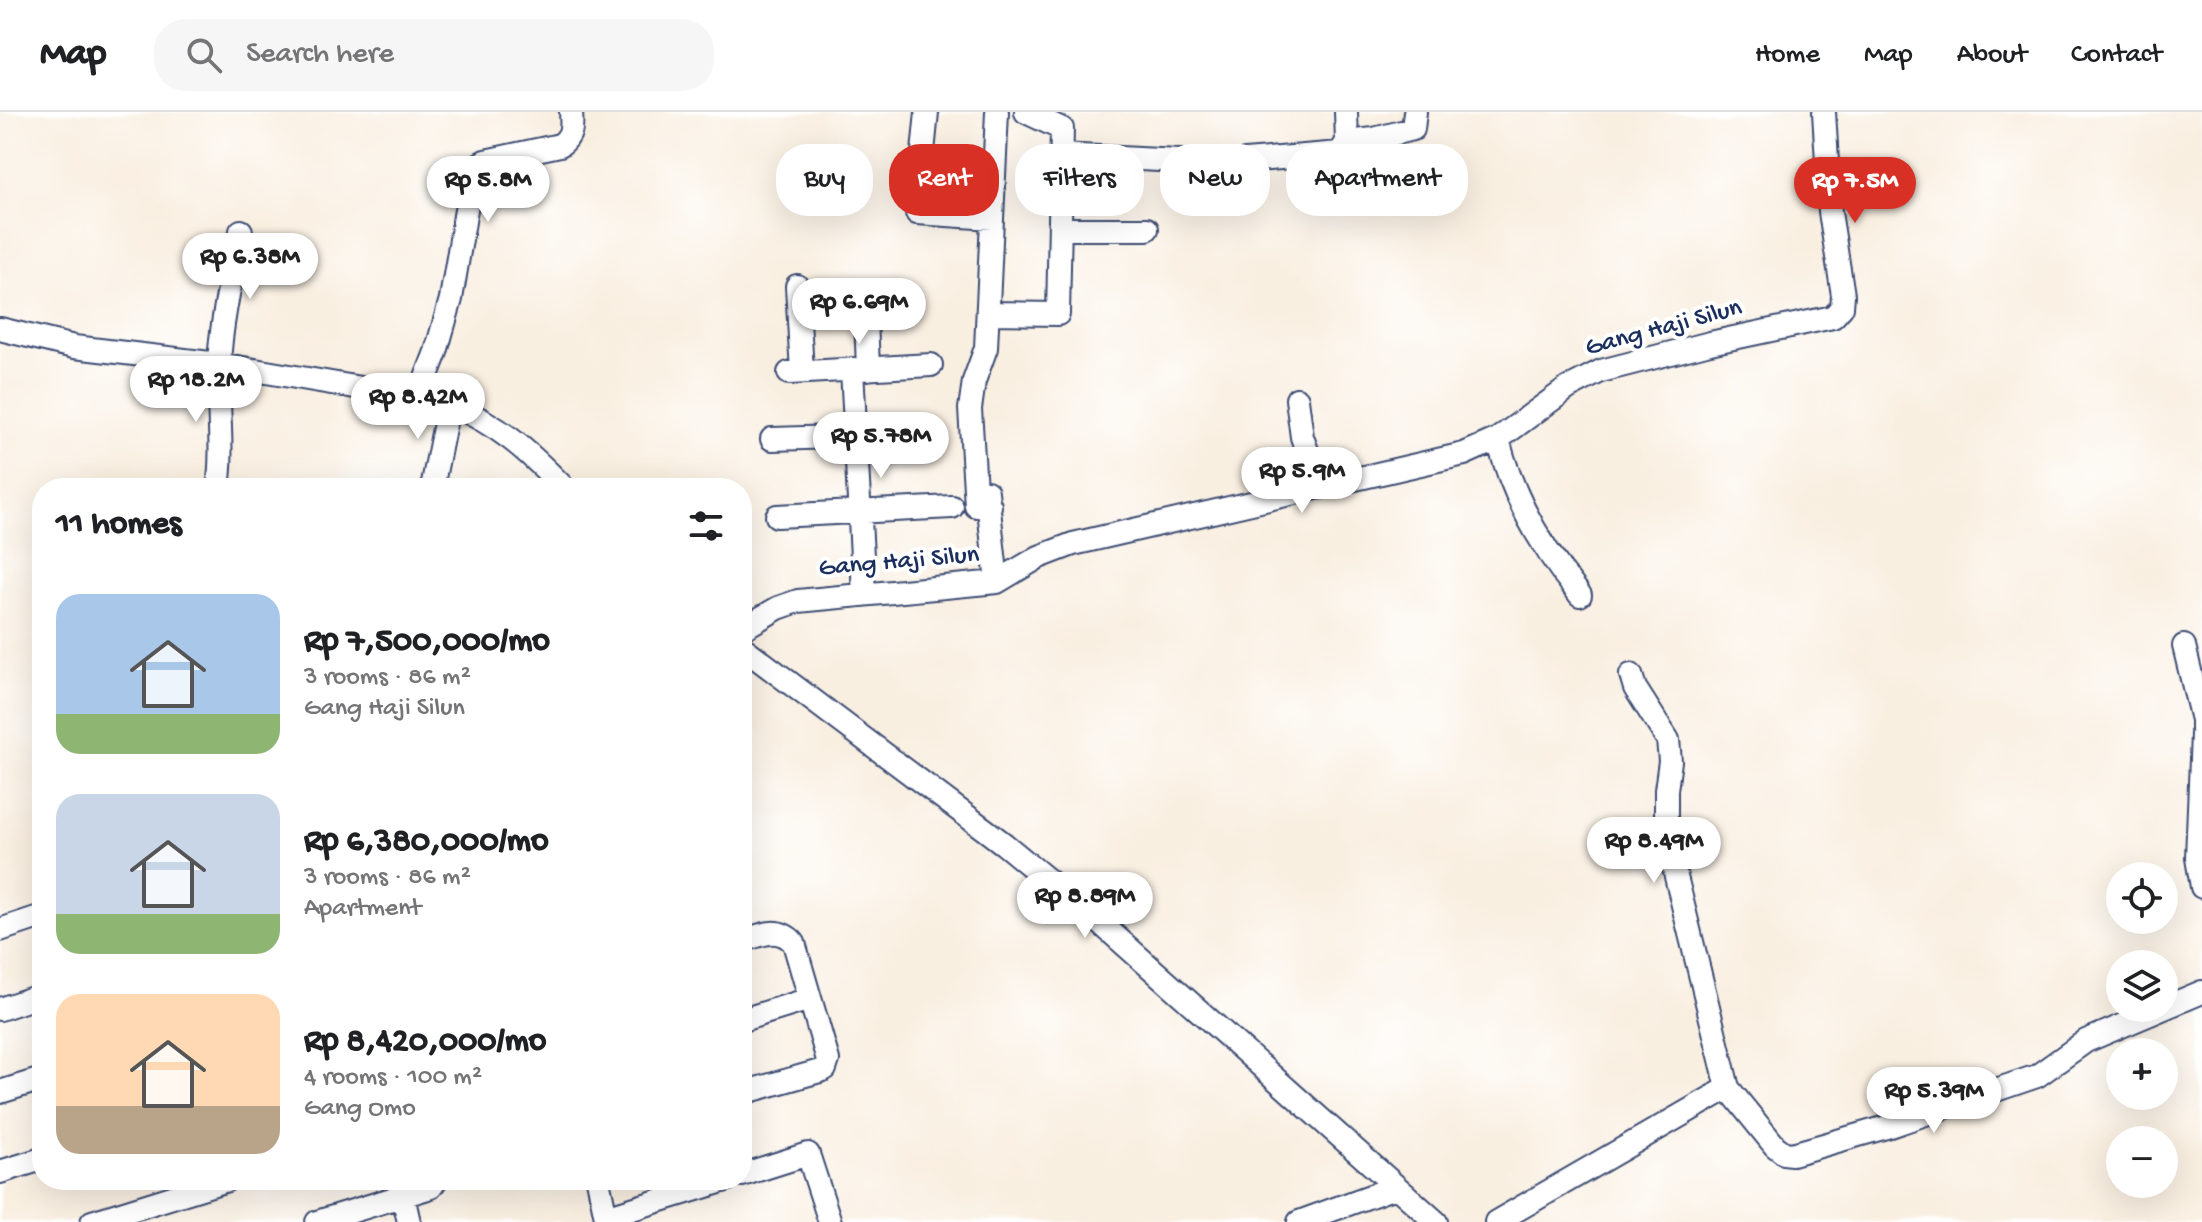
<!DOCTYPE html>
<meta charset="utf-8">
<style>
body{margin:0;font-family:"Gochi Hand",sans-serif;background:#f6f6f6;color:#202124;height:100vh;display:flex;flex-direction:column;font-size:30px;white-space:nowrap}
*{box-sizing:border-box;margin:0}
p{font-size:26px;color:#757577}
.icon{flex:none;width:44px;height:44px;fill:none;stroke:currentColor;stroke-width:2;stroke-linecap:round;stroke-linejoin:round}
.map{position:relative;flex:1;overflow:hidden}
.details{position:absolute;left:32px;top:366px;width:720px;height:712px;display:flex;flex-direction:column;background:#fff;border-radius:32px;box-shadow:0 8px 32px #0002}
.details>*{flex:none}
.hud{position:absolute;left:776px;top:32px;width:760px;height:72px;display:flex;gap:16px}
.buttons{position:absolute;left:2106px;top:750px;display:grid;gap:16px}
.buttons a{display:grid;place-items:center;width:72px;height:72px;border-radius:50%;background:#fff;box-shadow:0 8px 32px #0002;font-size:40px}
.price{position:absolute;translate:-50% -68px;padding:0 18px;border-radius:28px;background:#fff;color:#222;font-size:26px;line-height:52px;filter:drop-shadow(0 2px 4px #0008)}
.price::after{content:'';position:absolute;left:50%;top:48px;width:24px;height:18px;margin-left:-12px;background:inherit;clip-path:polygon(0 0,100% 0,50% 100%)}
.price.active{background:#d93025;color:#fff}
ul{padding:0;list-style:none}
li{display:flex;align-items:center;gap:24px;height:200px;padding:0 24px}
li span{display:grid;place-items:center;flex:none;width:224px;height:160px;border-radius:24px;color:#555}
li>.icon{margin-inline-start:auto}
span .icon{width:96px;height:96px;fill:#fffc;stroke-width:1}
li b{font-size:34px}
h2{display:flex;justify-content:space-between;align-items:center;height:96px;padding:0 24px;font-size:34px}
.chip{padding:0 28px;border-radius:32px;background:#fff;box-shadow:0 8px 32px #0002;font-size:28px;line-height:72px}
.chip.active{background:#d93025;color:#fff}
header{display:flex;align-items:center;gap:48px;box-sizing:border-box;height:112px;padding:0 40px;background:#fff;border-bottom:2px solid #e0e0e0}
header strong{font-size:38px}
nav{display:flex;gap:44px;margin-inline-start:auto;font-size:28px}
.search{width:560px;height:72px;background:#f6f6f6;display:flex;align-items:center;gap:20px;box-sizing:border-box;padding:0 28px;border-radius:32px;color:#757577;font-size:30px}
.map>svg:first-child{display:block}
</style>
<header>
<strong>Map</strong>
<div class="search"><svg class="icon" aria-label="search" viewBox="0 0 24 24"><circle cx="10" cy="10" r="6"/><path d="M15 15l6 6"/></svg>Search here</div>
<nav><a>Home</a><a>Map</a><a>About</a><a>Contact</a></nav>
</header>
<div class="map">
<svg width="2202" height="1110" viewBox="0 0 2202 1110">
<rect width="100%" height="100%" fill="#fff"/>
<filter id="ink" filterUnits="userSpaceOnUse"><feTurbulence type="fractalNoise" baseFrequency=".0125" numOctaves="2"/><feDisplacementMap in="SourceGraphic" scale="16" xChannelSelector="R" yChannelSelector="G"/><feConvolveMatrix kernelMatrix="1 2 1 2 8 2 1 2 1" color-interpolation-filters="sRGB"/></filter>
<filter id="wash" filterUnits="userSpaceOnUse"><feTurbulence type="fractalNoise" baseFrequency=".006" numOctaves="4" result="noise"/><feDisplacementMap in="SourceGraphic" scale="32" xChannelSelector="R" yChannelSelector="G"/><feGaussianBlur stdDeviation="1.8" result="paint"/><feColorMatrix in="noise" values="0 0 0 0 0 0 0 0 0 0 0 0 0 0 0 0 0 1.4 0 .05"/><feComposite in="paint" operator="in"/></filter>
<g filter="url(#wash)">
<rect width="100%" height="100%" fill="#f9efe1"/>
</g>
<g filter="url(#ink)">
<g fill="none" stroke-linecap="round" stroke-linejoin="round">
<defs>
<path id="minor" d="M927 0 917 101 992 106
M1346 0 1347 30
M1061 43 1179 49
M1245 49 1340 41 1347 30 1374 27 1413 17 1415 0
M1060 117H1147
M797 174 802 260
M865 180 868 257
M988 201 1058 202 1062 17 1026 0
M0 217 74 235 219 252 449 291C501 315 524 335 564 376
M852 257 864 482
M789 261 931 253
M419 284 436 240 451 187 473 56 485 49 560 33C573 24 572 14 571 0
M1297 287 1302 325 1320 375
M772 327 932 322
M1498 327C1512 384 1543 438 1580 483
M218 376C224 336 217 294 219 253 221 208 232 163 241 119
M432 376 449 291
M987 380 997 470
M990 394H976L970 297 974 269 986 236 997 0
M777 404 952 395
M742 517 778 496 798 489 997 470 1039 445 1073 432 1464 342 1498 327 1568 276 1601 259 1710 231 1833 205 1842 195 1843 183 1830 100 1824 0
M2184 534 2202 608V618
M742 535 1004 732 1105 815 1436 1110
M1631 563 1635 576 1668 628 1670 649 1666 678V724L1728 976 1775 1034 1784 1041 1792 1042 1890 1014 2037 964 2086 929 2164 896
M2202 622 2197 746 2202 775
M0 818 42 804
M742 829C762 822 779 814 794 831L828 948 825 957 820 959 742 981
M2164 896 2202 880
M0 897 42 883
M742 908 810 887
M0 980 42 967
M0 1060 42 1047
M742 1063 808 1042 830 1110
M598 1068 607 1110
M403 1084 409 1110
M606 1105 726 1068
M92 1110 227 1068
M317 1110 431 1075 436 1068
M1299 1110 1395 1075
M1496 1110 1728 976"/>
</defs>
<use href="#minor" stroke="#3c4c72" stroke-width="26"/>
<use href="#minor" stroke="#fff" stroke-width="22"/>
</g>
</g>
<g text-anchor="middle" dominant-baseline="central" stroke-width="8" stroke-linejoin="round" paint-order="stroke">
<g font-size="26" fill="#1b2f5e" stroke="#fff">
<text transform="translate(1664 217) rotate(-15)">Gang Haji Silun</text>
<text transform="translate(899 451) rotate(-5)">Gang Haji Silun</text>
</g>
</g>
</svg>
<div class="buttons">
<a><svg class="icon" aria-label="locate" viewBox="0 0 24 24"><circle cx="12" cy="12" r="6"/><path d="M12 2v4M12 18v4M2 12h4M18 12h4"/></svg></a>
<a><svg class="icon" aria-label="layers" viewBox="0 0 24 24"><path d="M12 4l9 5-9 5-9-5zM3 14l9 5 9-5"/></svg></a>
<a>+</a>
<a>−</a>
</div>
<b class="price" style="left:488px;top:112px">Rp 5.8M</b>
<b class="price active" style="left:1855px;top:113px">Rp 7.5M</b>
<b class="price" style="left:250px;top:189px">Rp 6.38M</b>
<b class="price" style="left:859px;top:234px">Rp 6.69M</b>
<b class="price" style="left:196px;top:312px">Rp 18.2M</b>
<b class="price" style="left:418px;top:329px">Rp 8.42M</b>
<b class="price" style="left:881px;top:368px">Rp 5.78M</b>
<b class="price" style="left:1302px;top:403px">Rp 5.9M</b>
<b class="price" style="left:1654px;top:773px">Rp 8.49M</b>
<b class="price" style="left:1085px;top:828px">Rp 8.89M</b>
<b class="price" style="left:1934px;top:1023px">Rp 5.39M</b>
<div class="hud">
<a class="chip">Buy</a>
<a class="chip active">Rent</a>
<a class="chip">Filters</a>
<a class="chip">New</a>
<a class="chip">Apartment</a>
</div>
<section class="details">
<h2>11 homes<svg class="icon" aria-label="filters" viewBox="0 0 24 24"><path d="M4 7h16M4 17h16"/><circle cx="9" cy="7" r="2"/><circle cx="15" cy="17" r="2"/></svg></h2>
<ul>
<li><span style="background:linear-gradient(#a9c7e8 75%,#8fb573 0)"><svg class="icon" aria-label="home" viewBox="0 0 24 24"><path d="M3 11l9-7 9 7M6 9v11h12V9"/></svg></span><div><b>Rp 7,500,000/mo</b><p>3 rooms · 86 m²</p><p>Gang Haji Silun</p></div></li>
<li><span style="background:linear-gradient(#c9d6e8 75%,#8fb573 0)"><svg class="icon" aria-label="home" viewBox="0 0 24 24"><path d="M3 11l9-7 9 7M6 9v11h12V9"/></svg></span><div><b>Rp 6,380,000/mo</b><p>3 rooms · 86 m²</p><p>Apartment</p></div></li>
<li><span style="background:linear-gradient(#ffd9b3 70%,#b9a48a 0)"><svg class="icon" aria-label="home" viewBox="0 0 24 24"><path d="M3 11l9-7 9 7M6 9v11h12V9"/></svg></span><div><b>Rp 8,420,000/mo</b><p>4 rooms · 100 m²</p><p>Gang Omo</p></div></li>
</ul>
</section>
</div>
